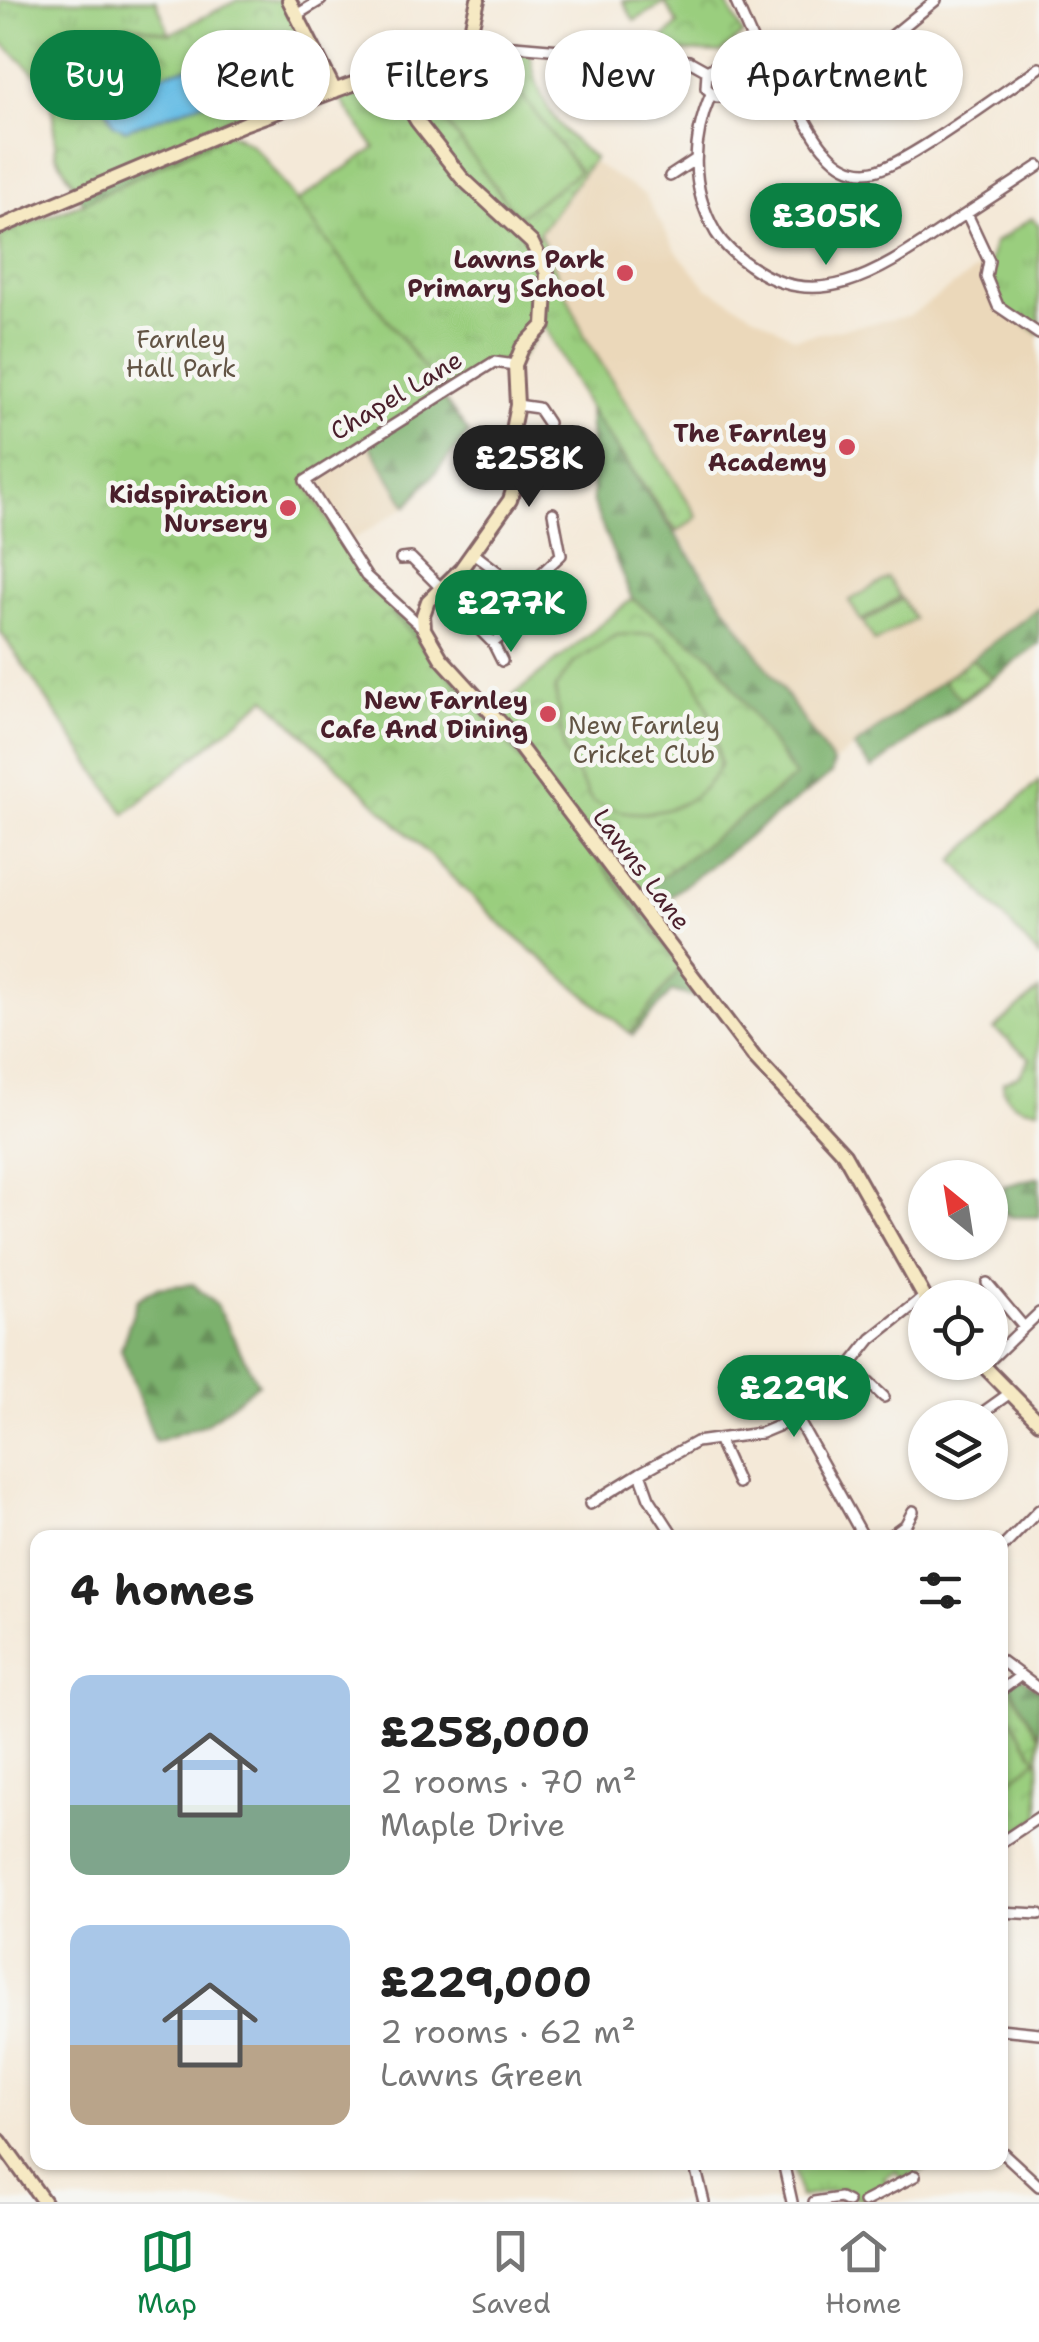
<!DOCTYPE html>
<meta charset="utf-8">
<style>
body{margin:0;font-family:"Shantell Sans",sans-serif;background:#f6f6f6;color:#222;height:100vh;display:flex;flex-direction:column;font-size:38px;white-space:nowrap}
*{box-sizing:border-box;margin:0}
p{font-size:32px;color:#767676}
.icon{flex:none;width:55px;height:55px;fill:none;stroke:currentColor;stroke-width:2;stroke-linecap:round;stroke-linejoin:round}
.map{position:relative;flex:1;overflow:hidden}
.side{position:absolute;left:30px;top:1530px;width:978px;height:640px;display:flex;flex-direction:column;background:#fff;border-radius:20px;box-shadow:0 2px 8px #0004}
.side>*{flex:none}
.banner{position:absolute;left:30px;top:30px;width:980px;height:90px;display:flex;gap:20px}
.needle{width:65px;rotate:330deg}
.fabs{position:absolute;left:908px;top:1160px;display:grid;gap:20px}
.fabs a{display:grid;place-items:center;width:100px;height:100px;border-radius:50%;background:#fff;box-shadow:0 2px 8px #0004;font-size:50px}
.price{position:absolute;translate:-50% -85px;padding:0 22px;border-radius:35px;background:#0b8043;color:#fff;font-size:32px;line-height:65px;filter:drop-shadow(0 2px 5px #0008)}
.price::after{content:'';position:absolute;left:50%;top:60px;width:30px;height:22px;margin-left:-15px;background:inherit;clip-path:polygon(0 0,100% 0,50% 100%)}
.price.active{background:#222;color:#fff}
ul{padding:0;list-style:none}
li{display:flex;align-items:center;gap:30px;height:250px;padding:0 40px}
li span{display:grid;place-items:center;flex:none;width:280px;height:200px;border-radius:20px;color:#555}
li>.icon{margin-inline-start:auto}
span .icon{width:120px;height:120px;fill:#fffc;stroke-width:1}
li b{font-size:42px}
h2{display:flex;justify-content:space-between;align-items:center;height:120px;padding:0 40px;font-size:42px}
.chip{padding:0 35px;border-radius:45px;background:#fff;box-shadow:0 2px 8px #0004;font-size:35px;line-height:90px}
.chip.active{background:#0b8043;color:#fff}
.menu{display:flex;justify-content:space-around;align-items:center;height:140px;border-top:2px solid #e0e0e0;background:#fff;font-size:28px;color:#767676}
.menu a{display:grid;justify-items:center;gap:5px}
.menu .active{color:#0b8043}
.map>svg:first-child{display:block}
</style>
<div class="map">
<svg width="1039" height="2202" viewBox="0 0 1039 2202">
<defs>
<pattern id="grass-tufts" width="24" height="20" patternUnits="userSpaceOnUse" patternTransform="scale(2.5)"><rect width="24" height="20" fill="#9ace7e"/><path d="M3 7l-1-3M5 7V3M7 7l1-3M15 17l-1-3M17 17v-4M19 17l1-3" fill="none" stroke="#86b06d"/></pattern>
<pattern id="forest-firs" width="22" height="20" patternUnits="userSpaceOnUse" patternTransform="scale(2.5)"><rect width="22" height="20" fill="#7bb16d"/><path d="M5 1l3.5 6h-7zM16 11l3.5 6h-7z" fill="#678f5a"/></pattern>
<pattern id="wetland-marsh" width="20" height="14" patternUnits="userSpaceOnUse" patternTransform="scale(2.5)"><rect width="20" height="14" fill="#9ace7e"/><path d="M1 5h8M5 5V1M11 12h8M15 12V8" fill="none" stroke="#86b06d"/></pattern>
<pattern id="park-crowns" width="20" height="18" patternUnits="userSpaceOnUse" patternTransform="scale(2.5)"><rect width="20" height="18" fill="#9ace7e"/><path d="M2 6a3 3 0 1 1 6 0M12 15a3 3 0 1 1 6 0" fill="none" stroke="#86b06d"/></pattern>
</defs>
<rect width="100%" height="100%" fill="#f6f6f2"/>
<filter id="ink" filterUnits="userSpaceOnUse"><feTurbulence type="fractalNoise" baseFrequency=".01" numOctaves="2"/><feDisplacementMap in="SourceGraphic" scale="20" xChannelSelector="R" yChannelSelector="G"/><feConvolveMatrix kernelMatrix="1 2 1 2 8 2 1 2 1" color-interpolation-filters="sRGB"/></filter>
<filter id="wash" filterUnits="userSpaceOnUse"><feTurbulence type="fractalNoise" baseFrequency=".0048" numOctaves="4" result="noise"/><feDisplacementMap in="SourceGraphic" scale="40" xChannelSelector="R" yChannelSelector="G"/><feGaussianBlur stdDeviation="2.25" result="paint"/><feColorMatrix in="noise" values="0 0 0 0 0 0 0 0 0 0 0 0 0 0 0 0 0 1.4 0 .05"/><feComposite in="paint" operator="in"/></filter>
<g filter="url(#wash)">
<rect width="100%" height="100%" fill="#f4e9d8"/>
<path fill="#ebd8ba" d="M592 162 645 195 677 252 706 287 795 338 909 316 989 261 1039 334V608L833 763 677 532 698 516 586 339 563 293 539 232Z
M367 438 407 506 346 544 305 481Z"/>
<path fill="url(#grass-tufts)" stroke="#727654" stroke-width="2.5" d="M0 0H156L170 35 66 58 51 88 0 41Z
M748 53 758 57 759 73 728 90 716 89 713 75Z
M393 79 533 242 539 232 586 339 698 517 677 532 589 409 544 325 515 365 494 362 442 392 295 203 375 148 338 96Z
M1032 218 1039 225V334C996 304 981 297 994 243Z
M1039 781V957L953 860Z
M1039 990V1109C1021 1109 1002 1102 1003 1082L1020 1075 1030 1058 994 1029Z
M792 2163 938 2162 939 2163 902 2180 896 2171 884 2177 889 2187 859 2199 843 2189 800 2197Z"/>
<path fill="url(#forest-firs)" stroke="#62684c" stroke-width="2.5" d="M238 0 251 111 224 121 227 133 238 136 257 158 263 157 469 433 407 506 366 439 305 481 323 539 346 544 366 576 409 616 506 729 714 658 632 599 593 504 589 409 833 763 831 774 648 913 714 1002 672 991 633 1035 503 926 266 697 0 284V234L83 203 56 154 51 88 66 58 129 24 170 34Z
M1039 608V644L872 769 854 747Z
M1039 1177V1217H1012L1001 1212 1004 1186Z
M193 1284 216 1305 258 1384 206 1424 155 1442 121 1349 137 1300 156 1288Z
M1020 1676 1039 1689V1737L1009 1685Z"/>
<path fill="url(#wetland-marsh)" stroke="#727654" stroke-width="2.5" d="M972 659 992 678 961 699 943 681Z"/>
<path fill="url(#park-crowns)" stroke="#727654" stroke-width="2.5" d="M238 0H289L331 84 223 121 77 190 56 154 51 88 66 58 129 24 170 34Z
M725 0 743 34 721 53 660 50 662 40 678 24 665 3 634 21 623 1Z
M468 42 530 47C534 94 555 129 594 158L532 243 462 178 393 79 467 49Z
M228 133 251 144 263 157 442 392 305 481 361 578 498 731 681 967 630 1033 503 926 266 698 125 814 0 631V234L84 203Z
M632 599 714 658 795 777 635 897 492 713Z
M1009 1685 1039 1737V1817L1000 1843V1691Z"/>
<path fill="#9ace7e" stroke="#727654" stroke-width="2.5" d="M499 65 579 171 518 217 438 112Z
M888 578 900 597 861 621 849 601Z
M902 599 914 619 875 642 863 622Z
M653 634C699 667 713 710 720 765 696 813 639 825 592 801L564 751 555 688 574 663 617 635Z
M1009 1715 1037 1760 1000 1787V1722Z"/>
<path fill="#69bee5" stroke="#5a6e88" stroke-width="2.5" d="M271 44 285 66 277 76 125 130 113 124 103 100 123 85Z"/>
</g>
<g filter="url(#ink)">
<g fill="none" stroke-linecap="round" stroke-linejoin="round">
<defs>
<path id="street" d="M735 0 756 48
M298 14 321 0
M468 42 689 61 707 71
M748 48 765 54V74L725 97H717L706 88 707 71Z
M606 52 601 96 614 110 651 114
M768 69C795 87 804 128 826 151 838 165 854 175 874 171 907 164 1005 90 1039 68
M711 94C691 141 690 188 716 233 724 246 736 256 749 265 818 316 883 269 943 229 975 208 1007 187 1039 166
M799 112 936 0
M670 176 696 159
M967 214 989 261 986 277 998 306 1039 334
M517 405 538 408 548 423
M473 553 498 572 520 600 532 582 561 555 553 513
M401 559 411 558 440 587
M468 618 493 643 523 618 520 600
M424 629 366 576 305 481 494 362 515 365
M493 643 502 661
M987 1283 1023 1326
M990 1360 1039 1313
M852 1367 884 1397
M797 1418 864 1538
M975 1418 1010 1393
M719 1441 738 1483
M590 1504 640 1473
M675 1538 649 1498 640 1473 696 1442 761 1433 797 1418 828 1393 871 1339 924 1297
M887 1538 906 1524 913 1511
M1000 1550 1039 1510
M1000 1660 1039 1689
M1000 1691 1020 1676
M1000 1843 1039 1817
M1000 1912 1039 1914
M1000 2029 1039 2033
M1000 2150 1039 2186
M694 2162 704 2202
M783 2162 792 2202
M814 2202 840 2198 848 2202
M864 2202 915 2176"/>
<path id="secondary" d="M289 0 335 91
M389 73 417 121 462 178 532 243 547 273 544 325 522 348 515 365 517 405 509 445 514 487 510 500 461 569 428 601 423 615 424 629 441 658 506 729 754 1057 844 1154 925 1298
M0 227 246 123 468 42 478 0
M980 1362 1039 1422
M0 2141 44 2202"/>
</defs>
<use href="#street" stroke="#866668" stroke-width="14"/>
<use href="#secondary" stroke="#866668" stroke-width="18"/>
<use href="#street" stroke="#fff" stroke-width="9"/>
<use href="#secondary" stroke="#f6e9c3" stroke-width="12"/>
</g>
</g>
<g fill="#d1495b" stroke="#f6f6f2" stroke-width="4">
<circle cx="625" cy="273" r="10"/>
<circle cx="847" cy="447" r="10"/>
<circle cx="288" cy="508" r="10"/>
<circle cx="548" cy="714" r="10"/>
</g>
<g text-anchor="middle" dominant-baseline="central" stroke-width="9" stroke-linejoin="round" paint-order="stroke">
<g font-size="25" font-weight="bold" fill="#4a1f2b" stroke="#f6f6f2" text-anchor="end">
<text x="605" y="259">Lawns Park<tspan x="605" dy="29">Primary School</tspan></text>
<text x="827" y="433">The Farnley<tspan x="827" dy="29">Academy</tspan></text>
<text x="268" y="494">Kidspiration<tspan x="268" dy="29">Nursery</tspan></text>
<text x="528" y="700">New Farnley<tspan x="528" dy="29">Cafe And Dining</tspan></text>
</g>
<g font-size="25" fill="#625444" stroke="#f6f6f2">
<text x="181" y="339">Farnley<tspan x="181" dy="29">Hall Park</tspan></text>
<text x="644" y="725">New Farnley<tspan x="644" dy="29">Cricket Club</tspan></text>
</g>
<g font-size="25" fill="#4a1f2b" stroke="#f6f6f2">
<text transform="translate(396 395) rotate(-31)">Chapel Lane</text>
<text transform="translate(642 869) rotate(53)">Lawns Lane</text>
</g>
</g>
</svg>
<div class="fabs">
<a><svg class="needle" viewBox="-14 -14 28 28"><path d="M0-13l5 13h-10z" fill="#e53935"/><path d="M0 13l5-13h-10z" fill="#767676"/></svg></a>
<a><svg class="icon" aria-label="locate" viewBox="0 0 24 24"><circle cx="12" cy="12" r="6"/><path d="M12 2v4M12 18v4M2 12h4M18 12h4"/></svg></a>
<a><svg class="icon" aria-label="layers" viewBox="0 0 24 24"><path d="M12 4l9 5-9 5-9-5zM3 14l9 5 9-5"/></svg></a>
</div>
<b class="price" style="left:826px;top:268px">£305K</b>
<b class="price active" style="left:529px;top:510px">£258K</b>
<b class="price" style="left:511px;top:655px">£277K</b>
<b class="price" style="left:794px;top:1440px">£229K</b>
<div class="banner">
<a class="chip active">Buy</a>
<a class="chip">Rent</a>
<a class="chip">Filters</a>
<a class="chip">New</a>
<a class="chip">Apartment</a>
</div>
<section class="side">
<h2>4 homes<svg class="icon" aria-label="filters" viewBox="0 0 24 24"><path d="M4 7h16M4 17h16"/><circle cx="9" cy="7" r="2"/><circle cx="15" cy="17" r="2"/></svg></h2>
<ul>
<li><span style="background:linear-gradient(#a9c7e8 65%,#7fa58c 0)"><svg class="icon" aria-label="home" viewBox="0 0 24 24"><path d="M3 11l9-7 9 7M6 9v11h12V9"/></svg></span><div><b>£258,000</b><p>2 rooms · 70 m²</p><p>Maple Drive</p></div></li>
<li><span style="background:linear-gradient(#a9c7e8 60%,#b9a48a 0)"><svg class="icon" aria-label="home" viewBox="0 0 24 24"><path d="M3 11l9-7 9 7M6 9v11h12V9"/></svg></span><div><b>£229,000</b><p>2 rooms · 62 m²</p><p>Lawns Green</p></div></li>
</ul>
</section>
</div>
<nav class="menu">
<a class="active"><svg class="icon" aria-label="map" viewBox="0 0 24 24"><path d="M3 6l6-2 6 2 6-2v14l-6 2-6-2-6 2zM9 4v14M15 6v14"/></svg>Map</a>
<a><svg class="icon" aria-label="saved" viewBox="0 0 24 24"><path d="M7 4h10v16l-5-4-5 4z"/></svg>Saved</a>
<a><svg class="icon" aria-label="home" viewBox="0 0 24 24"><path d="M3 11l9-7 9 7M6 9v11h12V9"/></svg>Home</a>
</nav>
